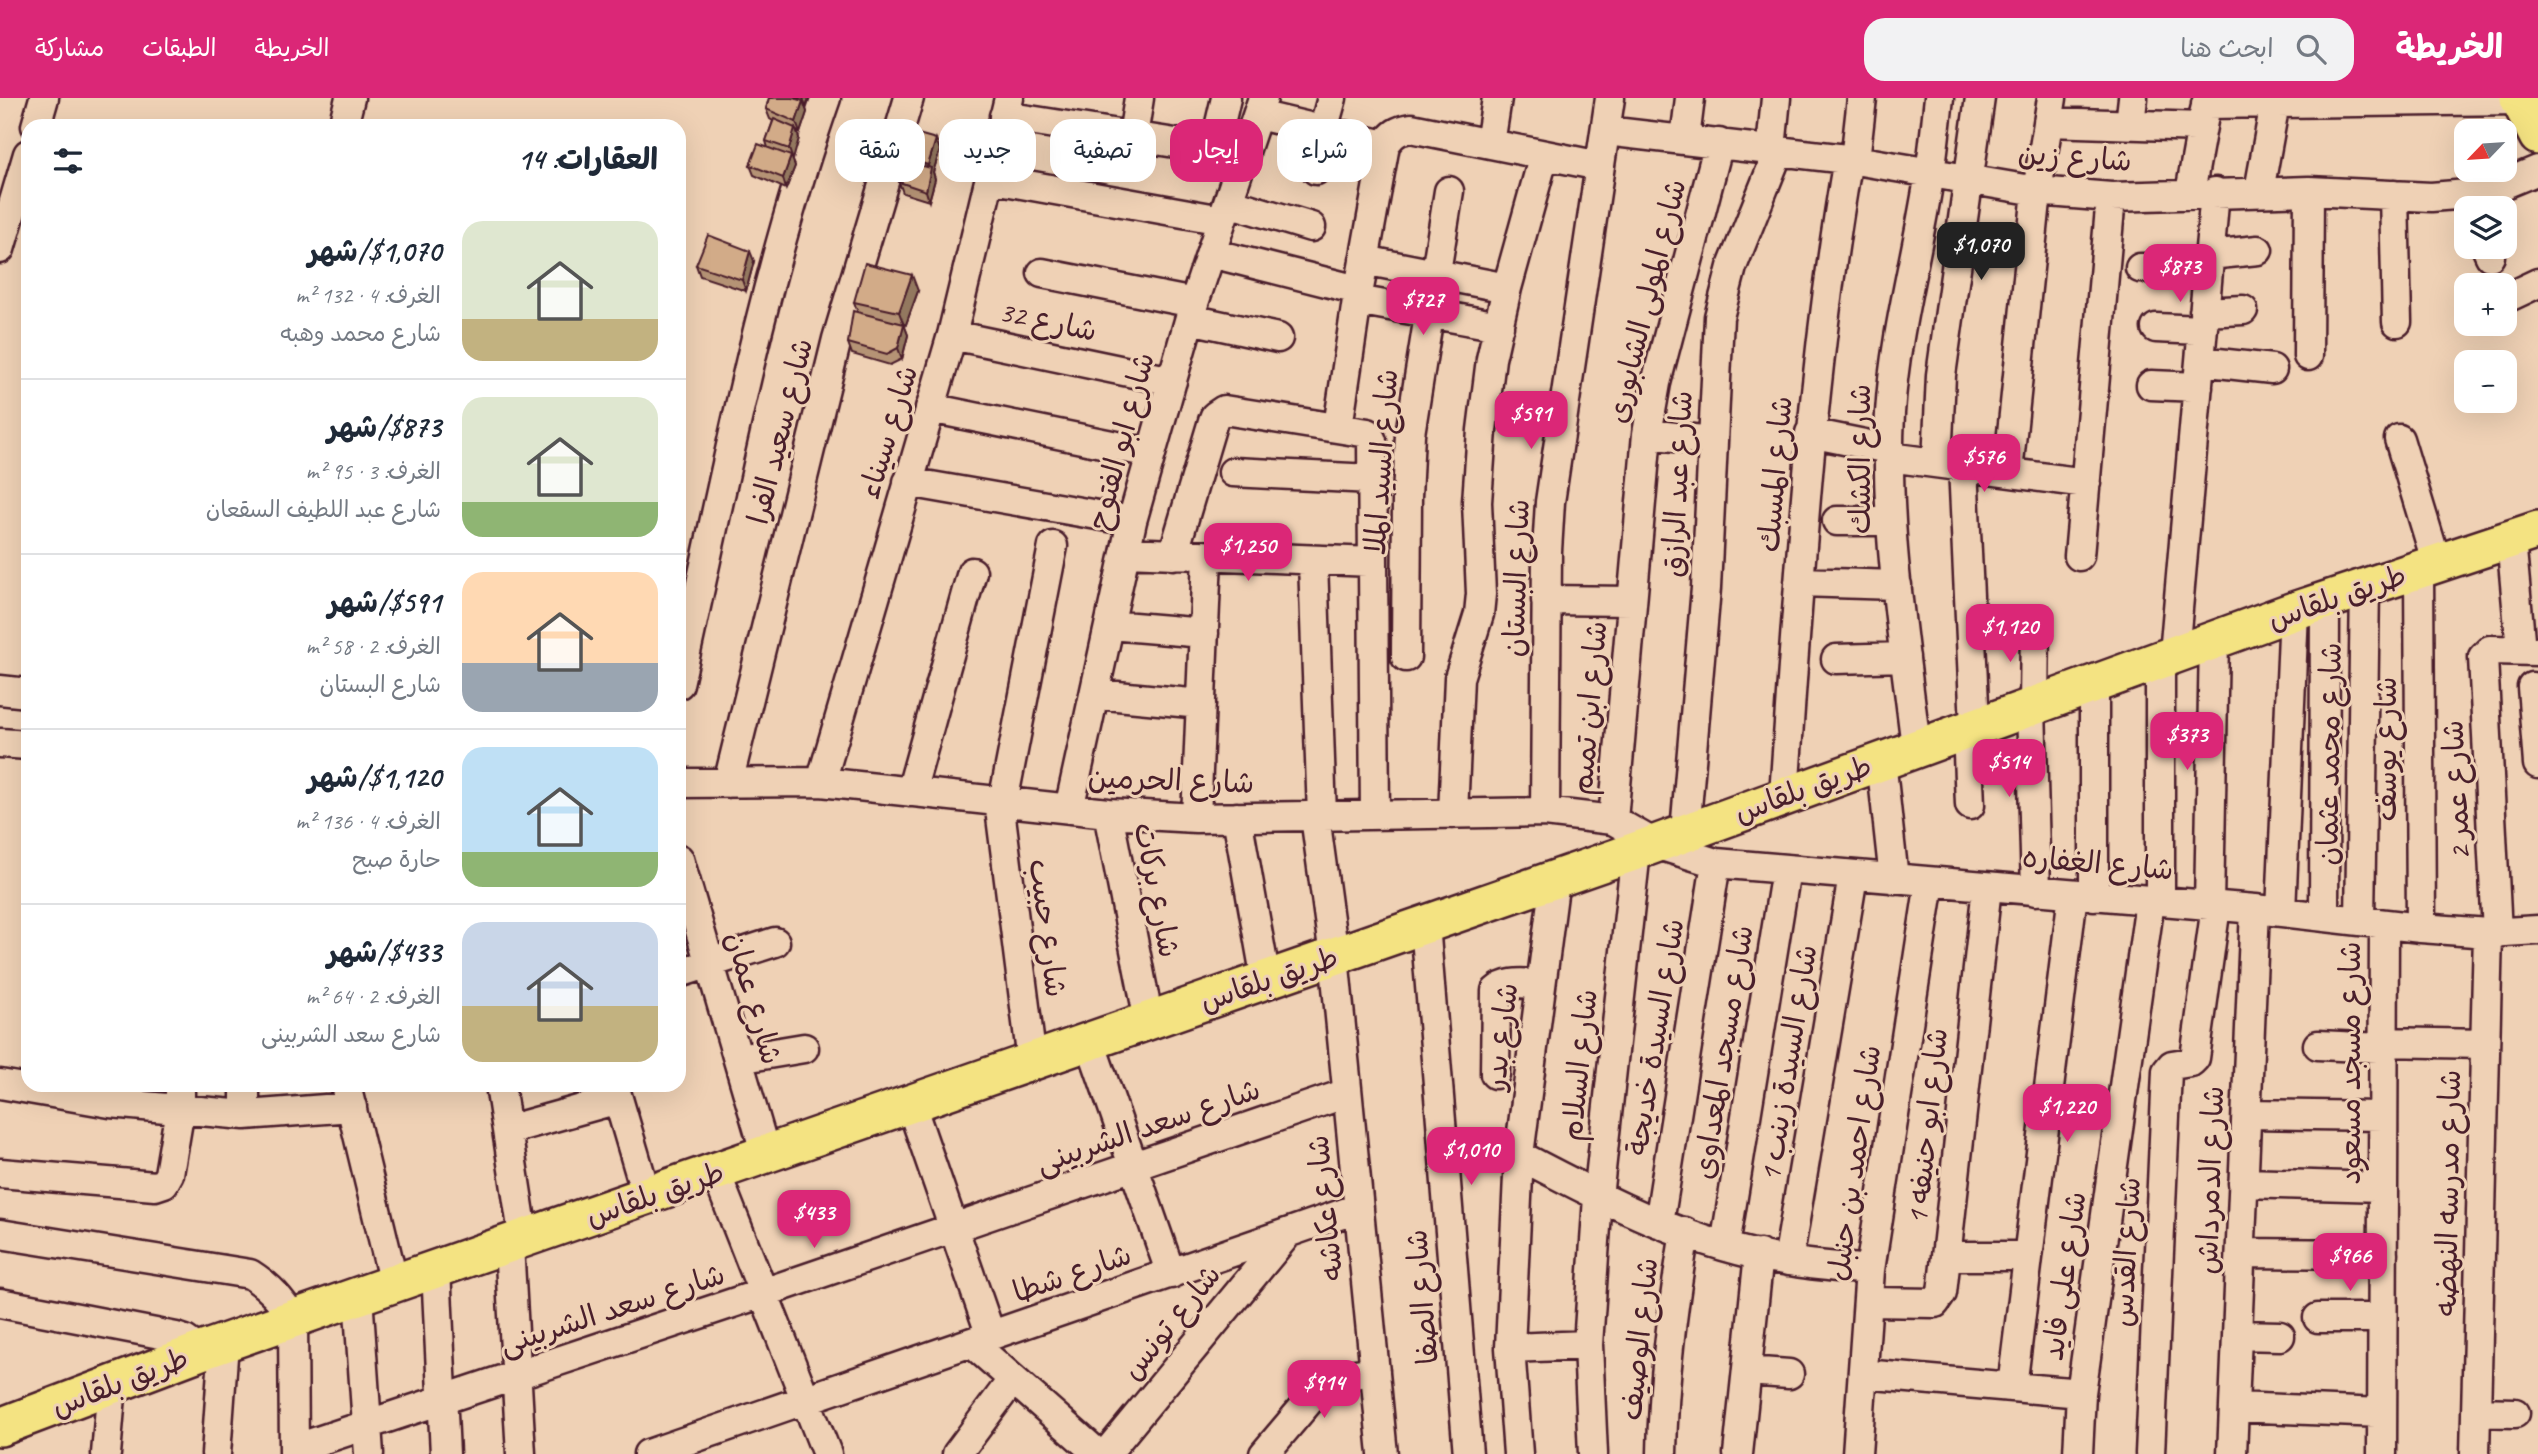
<!DOCTYPE html>
<html lang="ar">
<meta charset="utf-8">
<style>
body{margin:0;font-family:Caveat,"Playpen Sans Arabic",sans-serif;background:#f2f2f3;color:#1f2937;direction:rtl;height:100vh;display:flex;flex-direction:column;font-size:26px;white-space:nowrap}
*{box-sizing:border-box;margin:0}
p{font-size:23px;color:#747a83}
.icon{flex:none;width:38px;height:38px;fill:none;stroke:currentColor;stroke-width:2;stroke-linecap:round;stroke-linejoin:round}
.map{position:relative;flex:1;overflow:hidden;direction:ltr}
.drawer{position:absolute;left:21px;top:21px;width:665px;height:973px;display:flex;flex-direction:column;background:#fff;border-radius:21px;box-shadow:0 7px 28px #0002;direction:rtl}
.drawer>*{flex:none}
.banner{position:absolute;left:707px;top:21px;width:665px;height:63px;direction:rtl;display:flex;gap:14px}
.needle{width:46px;rotate:245deg}
.tools{position:absolute;left:2454px;top:21px;display:grid;gap:14px}
.tools a{display:grid;place-items:center;width:63px;height:63px;border-radius:14px;background:#fff;box-shadow:0 7px 28px #0002;font-size:35px}
.price{position:absolute;translate:-50% -60px;padding:0 16px;border-radius:14px;background:#db2777;color:#fff;font-size:23px;line-height:46px;filter:drop-shadow(0 2px 4px #0008)}
.price::after{content:'';position:absolute;left:50%;top:42px;width:21px;height:16px;margin-left:-10px;background:inherit;clip-path:polygon(0 0,100% 0,50% 100%)}
.price.current{background:#222;color:#fff}
ul{padding:0;list-style:none}
li{display:flex;align-items:center;gap:21px;height:175px;padding:0 28px}
li+li{border-top:2px solid #e0e1e3}
li span{display:grid;place-items:center;flex:none;width:196px;height:140px;border-radius:21px;color:#555}
li>.icon{margin-inline-start:auto}
span .icon{width:84px;height:84px;fill:#fffc;stroke-width:1}
li b{font-size:30px}
h2{display:flex;justify-content:space-between;align-items:center;height:84px;padding:0 28px;font-size:30px}
.tag{padding:0 24px;border-radius:21px;background:#fff;box-shadow:0 7px 28px #0002;font-size:24px;line-height:63px}
.tag.current{background:#db2777;color:#fff}
header{display:flex;align-items:center;gap:42px;box-sizing:border-box;height:98px;padding:0 35px;background:#db2777;color:#fff}
header strong{font-size:33px}
nav{display:flex;gap:38px;margin-inline-start:auto;font-size:24px}
.search{width:490px;height:63px;background:#f2f2f3;display:flex;align-items:center;gap:18px;box-sizing:border-box;padding:0 24px;border-radius:21px;color:#747a83;font-size:26px}
.map>svg:first-child{display:block}
</style>
<header>
<strong>الخريطة</strong>
<div class="search"><svg class="icon" aria-label="search" viewBox="0 0 24 24"><circle cx="10" cy="10" r="6"/><path d="M15 15l6 6"/></svg>ابحث هنا</div>
<nav><a>الخريطة</a><a>الطبقات</a><a>مشاركة</a></nav>
</header>
<div class="map">
<svg width="2538" height="1356" viewBox="0 0 2538 1356">
<rect width="100%" height="100%" fill="#efd1b5"/>
<filter id="ink" filterUnits="userSpaceOnUse"><feTurbulence type="fractalNoise" baseFrequency=".0143" numOctaves="2"/><feDisplacementMap in="SourceGraphic" scale="14" xChannelSelector="R" yChannelSelector="G"/><feConvolveMatrix kernelMatrix="1 2 1 2 8 2 1 2 1" color-interpolation-filters="sRGB"/></filter>
<g filter="url(#ink)">
<g fill="none" stroke-linecap="round" stroke-linejoin="round">
<defs>
<path id="minor" d="M2206 6 2520 2
M1258 17 1385 47
M1004 18 1245 56
M2048 24 2202 29
M2130 26 2133 0
M36 28 44 0
M343 28 350 0
M1323 32 1332 0
M1606 33 1855 62 2037 93 2111 99 2309 93 2431 99 2468 96 2497 89 2538 72
M1133 38 1139 0
M1685 41 1690 0
M1490 46 1497 0
M1214 51 1226 0
M1771 51 1776 0
M1855 62 1862 0
M1316 72 1326 32
M989 80 1222 122
M2259 93 2275 5
M2190 95 2205 12
M2394 97 2397 224
M1228 104 1311 129
M2486 149 2490 158
M0 151 28 56
M1211 155 1358 192
M2209 157 2258 152
M1364 162 1507 190
M2140 170H2208
M1042 175 1194 205
M2504 201 2538 185
M1357 202 1499 228
M2204 214 2243 212
M1190 221 1278 240
M2156 230 2202 232
M952 237 1172 283
M2308 258 2309 93
M2200 263 2272 271
M2151 287 2198 289
M930 310 1151 355
M1338 329 1357 202 1385 47C1392 36 1398 32 1411 30L1600 68
M1810 335 1889 351
M1647 336 1712 343
M2399 341 2437 466
M1889 359 2086 385
M1937 365 1941 277 1980 0
M1963 368 1975 628
M1233 374 1372 381
M2008 374 2037 93 2052 0
M908 384 1132 423
M1837 423H1890
M2511 441 2521 552
M1126 454 1373 464
M1173 457 1213 323 1215 318 1224 312 1368 335 1372 343 1375 717
M2079 458 2111 99
M1313 464 1322 718
M2419 472 2421 830
M1799 484 1897 487
M1546 502 1632 503
M1110 527 1204 535
M2174 556 2215 94
M1406 559 1407 399 1410 336 1449 93
M1836 561 1905 559
M2160 561V803
M679 586C723 390 759 190 826 0
M2532 589 2538 666
M0 592 28 595
M1096 596 1201 606
M2034 607 2035 525
M2031 608 2036 793
M1967 631 1970 707
M0 645 28 647
M1916 649C1903 539 1884 427 1890 315 1895 233 1918 155 1930 74 1934 49 1936 25 1939 0
M1881 662 1894 781
M821 684 952 237 1009 0
M679 685 821 684 1108 715 1196 720 1545 714 1613 722 1655 746 1716 765 2255 811 2421 830 2488 835 2538 832
M728 685 837 241 909 0
M911 694 972 474
M1784 697C1799 484 1811 273 1848 61
M999 703 1032 964
M1003 704 1053 448
M1069 711 1132 423 1194 205 1263 0
M1545 714 1547 453 1550 404 1610 0
M1108 715 1149 923
M1453 716 1459 580 1479 516 1481 496 1477 404 1482 332 1491 261 1507 190 1544 57
M1315 718 1334 858 1383 1356
M1237 719 1266 882
M1196 720 1207 459
M1613 722 1647 336 1656 285 1719 45
M1685 734 1706 490 1719 219 1732 169 1779 52
M679 761 766 1057
M2094 798V585
M2209 808 2214 542
M2281 814 2294 513
M2324 819 2325 503
M2360 823 2365 489
M1425 826 1468 1356
M2497 835 2483 559 2490 552 2538 553
M679 875 775 844
M1090 944 1171 1176
M2383 944 2485 946
M2318 947 2383 950
M738 961 804 950
M1495 976 1496 893C1507 882 1526 886 1541 886
M0 986 110 1005 245 1017 352 1009
M346 987 394 1186
M500 987 524 1142
M614 987 647 1099
M911 1007 991 1238
M2247 1016 2383 1018
M245 1017V987
M507 1032 618 1001
M1519 1057C1604 1102 1694 1149 1790 1163 1816 1168 1843 1169 1870 1172
M0 1075 155 1088 164 1085 169 1076 180 1011V987
M716 1075 827 1356
M2243 1085 2383 1089
M1659 1125 1716 765
M0 1136 250 1176C270 1189 281 1201 293 1221L294 1356
M509 1147 521 1356
M1725 1148 1786 772
M2241 1155 2383 1156
M1946 1158H2028
M1788 1163 1853 778
M436 1171 445 1356
M358 1198 369 1356
M1868 1204 1935 1205 1942 1195 1987 789
M0 1205 176 1239 185 1242 201 1253
M2318 1220H2382
M2237 1237 2280 1238
M972 1245 1098 1356
M1510 1250 1588 1247
M1747 1273 1789 1276
M1863 1276 2081 1295
M2012 1289 2073 796
M2234 1309 2382 1315
M2476 1314 2515 1315
M294 1351 763 1195 1347 995
M106 1356 112 1286
M216 1356 224 1245
M648 1356 1359 1110
M957 1356 1013 1281
M1106 1356 1288 1135
M1264 1356 1325 1284 1334 1279 1375 1273
M1518 1356 1510 1250 1519 1057 1555 781
M1593 1356 1588 1247 1598 1099 1636 753
M1662 1356C1663 1281 1673 1208 1685 1134
M1738 1356 1759 1156
M1857 1356 1870 1172 1930 784
M2078 1356 2081 1295 2150 803
M2150 1356 2167 973 2172 967 2191 964 2195 960 2216 808
M2232 1356 2255 811
M2382 1356 2384 826
M2475 1356 2488 835"/>
<path id="major" d="M2519 0 2538 38
M0 1329 201 1253 358 1198 1636 753 2294 513 2538 432"/>
</defs>
<use href="#minor" stroke="#4a1f2b" stroke-width="33"/>
<use href="#major" stroke="#4a1f2b" stroke-width="42"/>
<use href="#minor" stroke="#efd1b5" stroke-width="28"/>
<use href="#major" stroke="#f4e382" stroke-width="37"/>
</g>
<path fill="#b59375" stroke="#4a1f2b" stroke-width="2" d="M769 0H809L806 8H805L807 14 800 35 797 33 799 40 792 61 795 68 786 91 754 77 750 67 768 50 766 43 773 23 770 21 766 11Z
M940 52 933 74 935 81 929 103 903 95 899 84 907 64 905 60Z
M754 163 746 193 700 178 696 167Z
M918 193 905 229 908 237 902 261 890 267 852 256 848 245 858 215 854 204Z"/>
<path fill="#93785f" stroke="#4a1f2b" stroke-width="2" d="M803 0H809L806 8Z
M803 3 807 14 800 35 796 24Z
M795 30 799 40 793 62 789 51Z
M936 41 940 52 933 74 935 81 929 103 926 93 930 74 928 67Z
M791 58 795 68 786 91 783 80Z
M750 153 754 163 746 193 742 182Z
M912 177 918 193 905 229 908 237 902 261 898 250 904 227 899 214Z"/>
<path fill="#d2ab88" stroke="#4a1f2b" stroke-width="2" d="M769 0H793L803 3 796 24 766 11Z
M774 21 795 30 789 51 766 43Z
M911 34 936 41 928 67 905 60Z
M758 46 791 58 783 80 750 67Z
M904 63 931 70 926 93 899 84Z
M708 137 750 153 742 182 696 167Z
M865 165 912 177 899 214 854 204Z
M853 213 904 226 898 250 887 256 848 245Z"/>
</g>
<g text-anchor="middle" dominant-baseline="central" stroke-width="6" stroke-linejoin="round" paint-order="stroke">
<g font-size="30" fill="#4a1f2b" stroke="#efd1b5">
<text transform="translate(2075 59) rotate(4)">شارع زين</text>
<text transform="translate(1646 203) rotate(-76)">شارع المولى الشابورى</text>
<text transform="translate(1048 223) rotate(12)">شارع 32</text>
<text transform="translate(780 333) rotate(-76)">شارع سعيد الفرا</text>
<text transform="translate(888 334) rotate(-73)">شارع سيناء</text>
<text transform="translate(1121 343) rotate(-75)">شارع ابو الفتوح</text>
<text transform="translate(1860 361) rotate(-90)">شارع الكشك</text>
<text transform="translate(1381 364) rotate(-86)">شارع السيد الملا</text>
<text transform="translate(1775 376) rotate(-85)">شارع المسبك</text>
<text transform="translate(1677 386) rotate(-87)">شارع عبد الرازق</text>
<text transform="translate(1516 480) rotate(-88)">شارع البستان</text>
<text transform="translate(2337 499) rotate(-19)">طريق بلقاس</text>
<text transform="translate(1589 610) rotate(-85)">شارع ابن تميم</text>
<text transform="translate(2386 651) rotate(-90)">شارع يوسف</text>
<text transform="translate(2329 656) rotate(-89)">شارع محمد عثمان</text>
<text transform="translate(1171 682) rotate(2)">شارع الحرمين</text>
<text transform="translate(1803 691) rotate(-20)">طريق بلقاس</text>
<text transform="translate(2456 692) rotate(-93)">شارع عمر 2</text>
<text transform="translate(2098 765) rotate(5)">شارع الغفاره</text>
<text transform="translate(1157 792) rotate(79)">شارع بركات</text>
<text transform="translate(1048 830) rotate(83)">شارع حبيب</text>
<text transform="translate(1269 881) rotate(-19)">طريق بلقاس</text>
<text transform="translate(754 900) rotate(74)">شارع عمان</text>
<text transform="translate(1501 938) rotate(-83)">شارع بدر</text>
<text transform="translate(1655 939) rotate(-81)">شارع السيدة خديجة</text>
<text transform="translate(1723 954) rotate(-81)">شارع مسجد المعداوى</text>
<text transform="translate(1788 965) rotate(-81)">شارع السيدة زينب 1</text>
<text transform="translate(2350 965) rotate(-90)">شارع مسجد مسعود</text>
<text transform="translate(1579 967) rotate(-84)">شارع السلام</text>
<text transform="translate(1148 1028) rotate(-19)">شارع سعد الشربينى</text>
<text transform="translate(1927 1028) rotate(-84)">شارع ابو حنيفه 1</text>
<text transform="translate(1854 1065) rotate(-82)">شارع احمد بن حنبل</text>
<text transform="translate(2210 1082) rotate(-88)">شارع الدمرداش</text>
<text transform="translate(2448 1095) rotate(-89)">شارع مدرسه النهضه</text>
<text transform="translate(655 1096) rotate(-19)">طريق بلقاس</text>
<text transform="translate(1325 1110) rotate(-96)">شارع عكاشه</text>
<text transform="translate(2126 1154) rotate(-87)">شارع القدس</text>
<text transform="translate(1072 1175) rotate(-19)">شارع شطا</text>
<text transform="translate(2064 1178) rotate(-82)">شارع على فايد</text>
<text transform="translate(1422 1199) rotate(-95)">شارع الصفا</text>
<text transform="translate(612 1211) rotate(-18)">شارع سعد الشربينى</text>
<text transform="translate(1171 1224) rotate(-51)">شارع تونس</text>
<text transform="translate(1639 1241) rotate(-84)">شارع الوصيف</text>
<text transform="translate(120 1284) rotate(-21)">طريق بلقاس</text>
</g>
</g>
</svg>
<div class="tools">
<a><svg class="needle" viewBox="-14 -14 28 28"><path d="M0-13l5 13h-10z" fill="#e53935"/><path d="M0 13l5-13h-10z" fill="#747a83"/></svg></a>
<a><svg class="icon" aria-label="layers" viewBox="0 0 24 24"><path d="M12 4l9 5-9 5-9-5zM3 14l9 5 9-5"/></svg></a>
<a>+</a>
<a>−</a>
</div>
<b class="price current" style="left:1981px;top:184px">$1,070</b>
<b class="price" style="left:2180px;top:206px">$873</b>
<b class="price" style="left:1423px;top:239px">$727</b>
<b class="price" style="left:1531px;top:353px">$591</b>
<b class="price" style="left:1984px;top:396px">$576</b>
<b class="price" style="left:1248px;top:485px">$1,250</b>
<b class="price" style="left:2010px;top:566px">$1,120</b>
<b class="price" style="left:2187px;top:674px">$373</b>
<b class="price" style="left:2009px;top:701px">$514</b>
<b class="price" style="left:2067px;top:1046px">$1,220</b>
<b class="price" style="left:1471px;top:1089px">$1,010</b>
<b class="price" style="left:814px;top:1152px">$433</b>
<b class="price" style="left:2350px;top:1195px">$966</b>
<b class="price" style="left:1324px;top:1322px">$914</b>
<div class="banner">
<a class="tag">شراء</a>
<a class="tag current">إيجار</a>
<a class="tag">تصفية</a>
<a class="tag">جديد</a>
<a class="tag">شقة</a>
</div>
<section class="drawer">
<h2>العقارات: 14<svg class="icon" aria-label="filters" viewBox="0 0 24 24"><path d="M4 7h16M4 17h16"/><circle cx="9" cy="7" r="2"/><circle cx="15" cy="17" r="2"/></svg></h2>
<ul>
<li><span style="background:linear-gradient(#dfe7d0 70%,#c2b280 0)"><svg class="icon" aria-label="home" viewBox="0 0 24 24"><path d="M3 11l9-7 9 7M6 9v11h12V9"/></svg></span><div><b>$1,070/شهر</b><p>الغرف: 4 · 132 m²</p><p>شارع محمد وهبه</p></div></li>
<li><span style="background:linear-gradient(#dfe7d0 75%,#8fb573 0)"><svg class="icon" aria-label="home" viewBox="0 0 24 24"><path d="M3 11l9-7 9 7M6 9v11h12V9"/></svg></span><div><b>$873/شهر</b><p>الغرف: 3 · 95 m²</p><p>شارع عبد اللطيف السقعان</p></div></li>
<li><span style="background:linear-gradient(#ffd9b3 65%,#9aa5b1 0)"><svg class="icon" aria-label="home" viewBox="0 0 24 24"><path d="M3 11l9-7 9 7M6 9v11h12V9"/></svg></span><div><b>$591/شهر</b><p>الغرف: 2 · 58 m²</p><p>شارع البستان</p></div></li>
<li><span style="background:linear-gradient(#bfe0f5 75%,#8fb573 0)"><svg class="icon" aria-label="home" viewBox="0 0 24 24"><path d="M3 11l9-7 9 7M6 9v11h12V9"/></svg></span><div><b>$1,120/شهر</b><p>الغرف: 4 · 136 m²</p><p>حارة صبح</p></div></li>
<li><span style="background:linear-gradient(#c9d6e8 60%,#c2b280 0)"><svg class="icon" aria-label="home" viewBox="0 0 24 24"><path d="M3 11l9-7 9 7M6 9v11h12V9"/></svg></span><div><b>$433/شهر</b><p>الغرف: 2 · 64 m²</p><p>شارع سعد الشربينى</p></div></li>
</ul>
</section>
</div>
